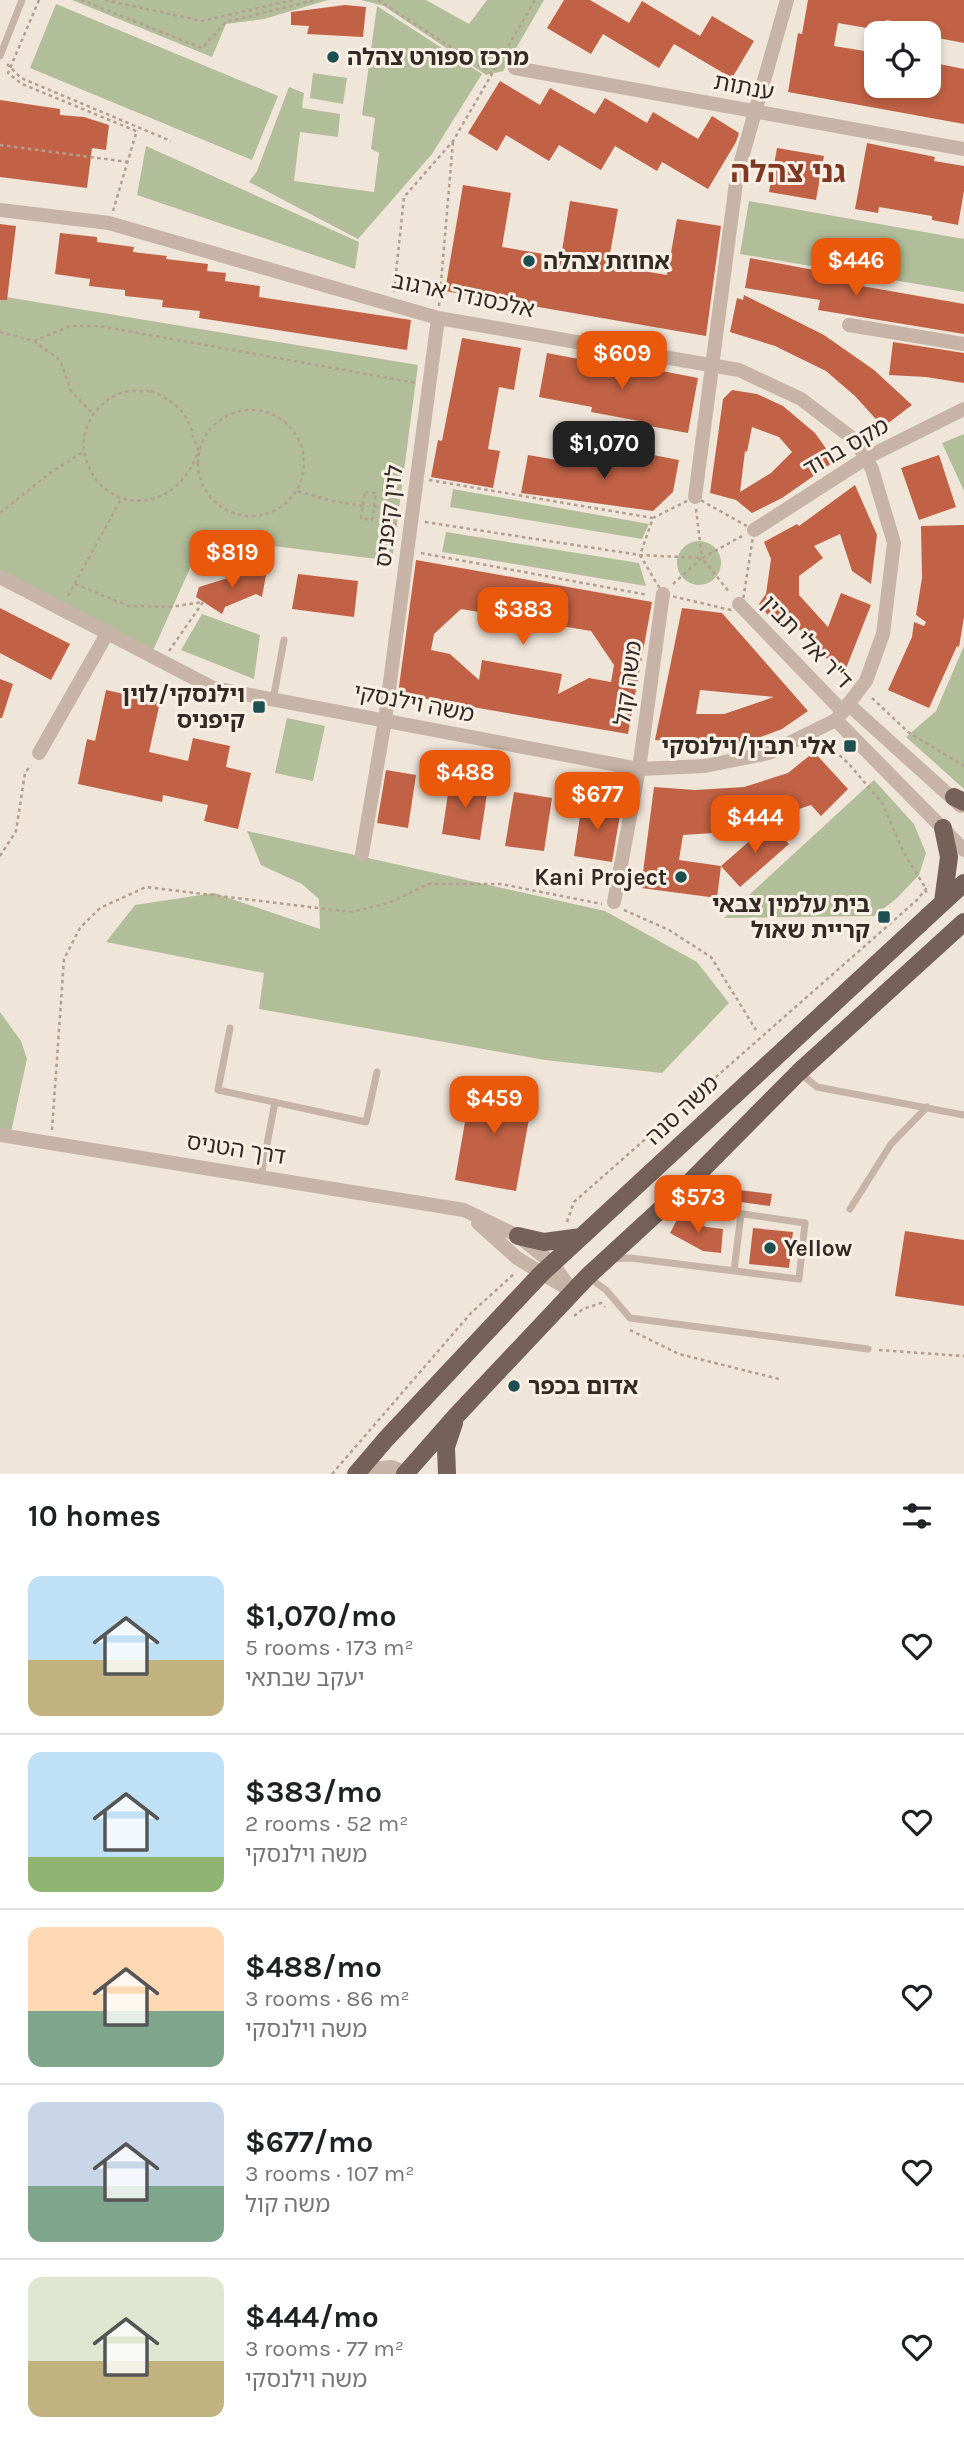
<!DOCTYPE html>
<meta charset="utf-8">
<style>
body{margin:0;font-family:Karla,"Noto Sans Hebrew",sans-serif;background:#f6f6f6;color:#202124;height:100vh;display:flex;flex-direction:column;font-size:26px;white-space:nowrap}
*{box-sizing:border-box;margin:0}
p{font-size:23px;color:#757577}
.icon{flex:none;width:38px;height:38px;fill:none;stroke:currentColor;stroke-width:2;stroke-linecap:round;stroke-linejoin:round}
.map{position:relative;height:1474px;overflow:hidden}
.sheet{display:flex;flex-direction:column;background:#fff;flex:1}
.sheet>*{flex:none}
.fabs{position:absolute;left:864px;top:21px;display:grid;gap:14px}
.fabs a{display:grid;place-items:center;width:77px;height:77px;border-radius:14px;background:#fff;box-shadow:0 4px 10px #0003;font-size:35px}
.price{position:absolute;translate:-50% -60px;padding:0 16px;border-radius:14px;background:#ea580c;color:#fff;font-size:23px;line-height:46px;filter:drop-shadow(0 2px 4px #0008)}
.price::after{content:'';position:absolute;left:50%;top:42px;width:21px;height:16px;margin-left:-10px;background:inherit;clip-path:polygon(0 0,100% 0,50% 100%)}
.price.active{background:#222;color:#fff}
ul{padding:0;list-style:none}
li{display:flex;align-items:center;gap:21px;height:175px;padding:0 28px}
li+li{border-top:2px solid #e0e0e0}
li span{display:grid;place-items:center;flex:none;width:196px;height:140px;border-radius:14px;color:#555}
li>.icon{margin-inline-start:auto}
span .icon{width:84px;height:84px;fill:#fffc;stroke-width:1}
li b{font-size:30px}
h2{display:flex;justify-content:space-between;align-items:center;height:84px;padding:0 28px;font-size:30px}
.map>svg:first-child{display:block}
</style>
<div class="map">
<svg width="964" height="1474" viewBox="0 0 964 1474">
<rect width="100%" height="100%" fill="#f0e5d9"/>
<path fill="#b2be9a" d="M72 0H328L264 19 226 24 212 57Z
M361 0H426L469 24 487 0H544L503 71 486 75 384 6Z
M56 4 278 96 252 160 30 68Z
M377 6 482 74 432 154 358 239 249 182 257 171 289 87 304 93 302 108 340 114 338 137 300 132 294 181 374 192 379 153 371 149 375 118 362 115Z
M313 73 347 78 343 104 310 98Z
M146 146 359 242 355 269 137 195Z
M749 201 964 239V292L740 254Z
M0 296 418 365 392 561 204 537 151 655 0 574Z
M964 434V491L942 443Z
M453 489 649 524 642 539 450 507Z
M446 532 639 563 646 586 442 552Z
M677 563a22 22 0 1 1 44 0a22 22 0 1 1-44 0Z
M202 614 260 635 254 679 181 650Z
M964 646V789L906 737 936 711Z
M287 718 325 726 313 781 275 773Z
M874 780 914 824 926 853 919 875 896 899 874 916 724 918Z
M247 831 605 911 697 962 729 1003 662 1073 545 1060 259 1009 264 973 106 942 135 905 214 893 320 929 319 899 302 884 261 865Z
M0 1012 21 1041 27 1059 11 1132 0 1130Z"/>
<path fill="#c16246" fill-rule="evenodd" d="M564 0H590L629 23 642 1 700 36 712 16 754 41 732 78 674 44 659 68 603 34 591 54 547 28Z
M808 0H964V43L938 38 940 29 886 20 884 31 838 23 834 46 877 53V86H929V62L964 69V124L788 92 798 33 802 34Z
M345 5 366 7 363 37 307 34 309 26 291 25V12Z
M500 81 540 105 550 88 595 114 605 98 647 123 653 112 698 139 712 116 739 133 736 142 708 189 662 162 657 171 615 146 601 170 559 145 549 161 506 135 497 151 468 133Z
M0 100 60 109V115L84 117 109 125 106 150 92 148 87 188 0 177Z
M867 143 935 157 934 161 964 166V191L958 225 932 220V216L879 207 878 213 855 209Z
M777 148 824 156 816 200 769 192Z
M463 185 511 193 502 247 561 257 570 201 618 209 608 265 667 275 677 219 721 226 706 336 445 291Z
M0 224 16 226 7 300H0Z
M60 233 97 237V242L134 247 133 252 167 256 166 259 208 264 207 271 226 273 225 281 260 286 259 297 411 320 407 350 199 318 200 311 162 307 163 300 125 296V290L89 286 90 279 55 274Z
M750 258 814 270 813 275 856 283V285L964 304V334L818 310 820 300 745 288Z
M744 295 824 335 874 370 912 405 883 427 855 396 826 371 775 346 730 332 737 298 743 300Z
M462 338 521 348 514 390 499 387 488 449 500 451 493 488 431 477 438 440 442 441Z
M893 342 964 353V383L926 377 889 375Z
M547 353 600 363V359L698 378 688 433 638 424 639 421 591 412 592 407 539 397Z
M732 390 757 394 783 406 815 433 835 461 782 498 752 513 736 500 710 493 723 399ZM752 427 779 437 792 452 771 473 740 492 745 451 747 452Z
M632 451 679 460 673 492 653 511 521 493 528 455 574 463 575 457 629 467Z
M939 455 956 507 919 520 901 468Z
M855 485 877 535 871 584 852 571 840 534 814 546 823 558 799 576V595L828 627 841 593 871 605 843 676 797 627 794 630 783 619 775 624 759 604 766 594 771 559 764 542 797 524 799 526Z
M964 525V617L959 647 957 646 929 708 888 690 912 637 914 622 924 626 926 622 916 615 922 578 921 526Z
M416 560 652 602 628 734 398 694ZM461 609 591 631 614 665 611 682 589 678 558 694 562 674 482 660 479 680 450 654 431 650 434 634Z
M254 570 266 575 262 597 256 594 225 607 222 614 196 597 199 587Z
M298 574 358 581 354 617 292 609Z
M0 608 70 644 51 680 0 653Z
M682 608 722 613 808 711 782 729 745 743 700 745 655 740ZM700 690 774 697 724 714H696Z
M0 679 13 684 2 718H0Z
M106 690 160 702 149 752 188 761 193 738 230 746 226 767 251 773 238 829 204 821 208 805 163 795 162 802 78 784 87 739 95 741Z
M814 752 848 789 821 816 811 805 729 832 683 835 679 860 721 866 717 898 641 888 654 787 695 790 744 787 788 773Z
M386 770 416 775 408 828 377 823Z
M450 780 488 787 480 840 442 834Z
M514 792 552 798 544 851 505 846Z
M582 803 621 809 612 862 574 856Z
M770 823 789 844 740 887 721 866Z
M472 1081 534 1091 516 1191 455 1180Z
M705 1186 772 1194 770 1206 704 1197Z
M680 1214 706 1227 723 1229 721 1253 703 1251 670 1233Z
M753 1228 793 1232 789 1268 749 1264Z
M905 1231 964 1240V1306L895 1296Z"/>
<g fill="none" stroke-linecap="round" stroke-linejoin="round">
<path stroke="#b39f90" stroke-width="2.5" stroke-dasharray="3.5 3.5" stroke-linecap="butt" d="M39 0 8 73 22 84 136 131
M81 0 202 48 226 22 316 0
M105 0 202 21 293 0
M378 0 491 73
M7 64 21 78 171 141
M0 145 128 162
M113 211 137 130
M394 292 404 197 453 141 535 0
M439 306 453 141
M0 332 34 341 60 360 71 391 93 414
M34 341 70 326H100L416 383
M151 391C173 400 188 412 193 436 194 440 198 447 198 451 197 458 190 469 186 475 157 515 100 507 86 459 77 431 96 400 124 392 132 390 143 392 151 391Z
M198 463a53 53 0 1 1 106 0a53 53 0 1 1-106 0Z
M429 480 653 518
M298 491 328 500 363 506
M365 492 376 493 372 520 361 518Z
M695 497 754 530 743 600 731 610 663 594 640 555 653 518Z
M374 506 387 508
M696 509 702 558
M0 513 50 473 83 452
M425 522 640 555 702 558 742 536
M397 524 385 523 389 494 401 496
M421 553 648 595
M75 584 129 606 170 607 203 602
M673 584 702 558 730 593
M68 596 121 499
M169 651 203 602
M872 698 908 732 964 766
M824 741 849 764 882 803 904 853 925 887 927 896
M0 856 16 831 25 773 31 765
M624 910 669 930 711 957 756 1030
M52 1130 64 959 80 928 100 908 146 887 351 912 389 903 428 884H501L602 904
M567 1222 574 1202 917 900 929 885
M574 1316 583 1309 601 1303 605 1307
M630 1330 679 1354 779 1379
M879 1350 964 1356
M332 1474 471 1313 515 1273"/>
<path stroke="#c7b4a6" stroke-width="7" d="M0 56 22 0
M273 700 284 640
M230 1028 218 1090 366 1122 377 1072
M800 1073 817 1087 964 1115
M261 1176 275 1102
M850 1209 891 1144 927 1107
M611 1259 630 1258 799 1279 805 1223 702 1208 685 1187
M734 1271 741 1214
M588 1277 606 1290 630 1318 868 1349"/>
<path stroke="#c7b4a6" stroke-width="14" d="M515 68 964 149
M0 210 109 223 438 318 739 370 801 399 856 441 872 469 894 543 883 634 866 681 836 720 769 753 705 766 639 769 213 688 0 577
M849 325 964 344
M695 497 737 175 787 0
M754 530 866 458 964 409
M739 604 843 712
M848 704 961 806
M836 720 964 850
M39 753 108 632
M362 854 385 720 438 318
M614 902 639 769 663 594
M0 1135 464 1210 518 1236 552 1263 573 1292
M478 1223 517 1258 568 1289
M360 1470 392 1467 409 1474"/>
<path stroke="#756158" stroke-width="18" d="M954 797 964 802
M943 828 949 857 943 902
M518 1236 544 1242 581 1237
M356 1474 386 1439 541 1274 964 883
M405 1474 456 1416 587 1277 685 1187 799 1072 964 922
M447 1474 446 1447 454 1423"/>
</g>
<g fill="#1e5053" stroke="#f8efe5" stroke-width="2.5">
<circle cx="333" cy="57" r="7"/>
<circle cx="529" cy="261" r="7"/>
<rect x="252" y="700" width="14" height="14" rx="3.5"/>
<rect x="843" y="739" width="14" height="14" rx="3.5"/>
<circle cx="681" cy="877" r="7"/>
<rect x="877" y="910" width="14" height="14" rx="3.5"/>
<circle cx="770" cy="1248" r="7"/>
<circle cx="514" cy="1386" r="7"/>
</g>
<g text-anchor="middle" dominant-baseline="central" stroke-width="6" stroke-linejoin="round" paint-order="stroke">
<g font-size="23" font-weight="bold" fill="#332a26" stroke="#f8efe5" text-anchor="start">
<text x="347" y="57">מרכז ספורט צהלה</text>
<text x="543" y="261">אחוזת צהלה</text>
<text x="245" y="694" text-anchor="end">וילנסקי/לוין<tspan x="245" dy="26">קיפניס</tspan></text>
<text x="836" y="746" text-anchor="end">אלי תבין/וילנסקי</text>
<text x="667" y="877" text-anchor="end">Kani Project</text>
<text x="870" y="904" text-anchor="end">בית עלמין צבאי<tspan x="870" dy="26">קריית שאול</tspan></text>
<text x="784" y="1248">Yellow</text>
<text x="528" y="1386">אדום בכפר</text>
</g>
<g font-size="23" fill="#332a26" stroke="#f8efe5">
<text transform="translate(744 87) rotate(11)">ענתות</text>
<text transform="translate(463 295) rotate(12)">אלכסנדר ארגוב</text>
<text transform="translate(846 447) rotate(-30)">מקס ברוד</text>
<text transform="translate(389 516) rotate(-83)">לוין קיפניס</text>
<text transform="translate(807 642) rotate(46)">ד"ר אלי תבין</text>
<text transform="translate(628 683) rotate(-82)">משה קול</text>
<text transform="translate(414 703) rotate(11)">משה וילנסקי</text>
<text transform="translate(682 1110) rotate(-43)">משה סנה</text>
<text transform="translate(236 1149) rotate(9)">דרך הטניס</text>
</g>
<g font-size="30" font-weight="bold" fill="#7f3823" stroke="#f8efe5">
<text x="788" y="172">גני צהלה</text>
</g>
</g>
</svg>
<div class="fabs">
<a><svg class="icon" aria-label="locate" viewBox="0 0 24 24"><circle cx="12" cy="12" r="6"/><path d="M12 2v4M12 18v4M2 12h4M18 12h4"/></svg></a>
</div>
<b class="price" style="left:856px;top:298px">$446</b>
<b class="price" style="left:622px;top:391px">$609</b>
<b class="price active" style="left:604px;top:481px">$1,070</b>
<b class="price" style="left:232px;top:590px">$819</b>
<b class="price" style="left:523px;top:647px">$383</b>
<b class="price" style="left:465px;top:810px">$488</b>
<b class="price" style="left:597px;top:832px">$677</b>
<b class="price" style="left:755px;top:855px">$444</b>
<b class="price" style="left:494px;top:1136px">$459</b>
<b class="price" style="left:698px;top:1235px">$573</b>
</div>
<section class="sheet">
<h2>10 homes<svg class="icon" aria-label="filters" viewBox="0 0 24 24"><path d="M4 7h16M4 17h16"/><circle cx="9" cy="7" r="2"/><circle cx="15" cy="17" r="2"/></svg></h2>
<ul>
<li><span style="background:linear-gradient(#bfe0f5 60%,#c2b280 0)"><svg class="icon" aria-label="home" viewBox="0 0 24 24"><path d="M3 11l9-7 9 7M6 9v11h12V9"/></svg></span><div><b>$1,070/mo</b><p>5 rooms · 173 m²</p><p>יעקב שבתאי</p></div><svg class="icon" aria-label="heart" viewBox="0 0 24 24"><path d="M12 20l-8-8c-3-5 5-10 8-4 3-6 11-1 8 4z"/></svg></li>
<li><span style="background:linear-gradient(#bfe0f5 75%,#8fb573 0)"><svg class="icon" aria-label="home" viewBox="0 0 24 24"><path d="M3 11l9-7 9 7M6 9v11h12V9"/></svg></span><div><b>$383/mo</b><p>2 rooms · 52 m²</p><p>משה וילנסקי</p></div><svg class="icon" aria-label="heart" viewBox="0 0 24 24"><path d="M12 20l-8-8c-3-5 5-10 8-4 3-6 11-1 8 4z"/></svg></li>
<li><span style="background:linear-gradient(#ffd9b3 60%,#7fa58c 0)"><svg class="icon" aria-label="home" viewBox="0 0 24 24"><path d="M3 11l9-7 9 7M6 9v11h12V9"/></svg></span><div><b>$488/mo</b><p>3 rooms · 86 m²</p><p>משה וילנסקי</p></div><svg class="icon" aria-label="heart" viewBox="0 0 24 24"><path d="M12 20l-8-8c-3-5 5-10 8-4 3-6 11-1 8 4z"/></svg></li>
<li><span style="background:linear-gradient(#c9d6e8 60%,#7fa58c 0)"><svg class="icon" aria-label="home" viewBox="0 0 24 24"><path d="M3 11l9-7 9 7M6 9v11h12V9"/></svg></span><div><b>$677/mo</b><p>3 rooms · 107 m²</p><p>משה קול</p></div><svg class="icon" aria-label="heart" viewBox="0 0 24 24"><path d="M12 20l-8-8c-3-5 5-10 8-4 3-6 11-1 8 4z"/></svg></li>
<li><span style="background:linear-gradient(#dfe7d0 60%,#c2b280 0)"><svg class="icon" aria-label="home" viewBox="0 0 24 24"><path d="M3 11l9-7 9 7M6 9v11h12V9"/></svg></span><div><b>$444/mo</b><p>3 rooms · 77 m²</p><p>משה וילנסקי</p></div><svg class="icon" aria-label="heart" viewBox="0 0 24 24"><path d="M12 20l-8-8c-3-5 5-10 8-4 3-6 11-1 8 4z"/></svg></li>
</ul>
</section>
